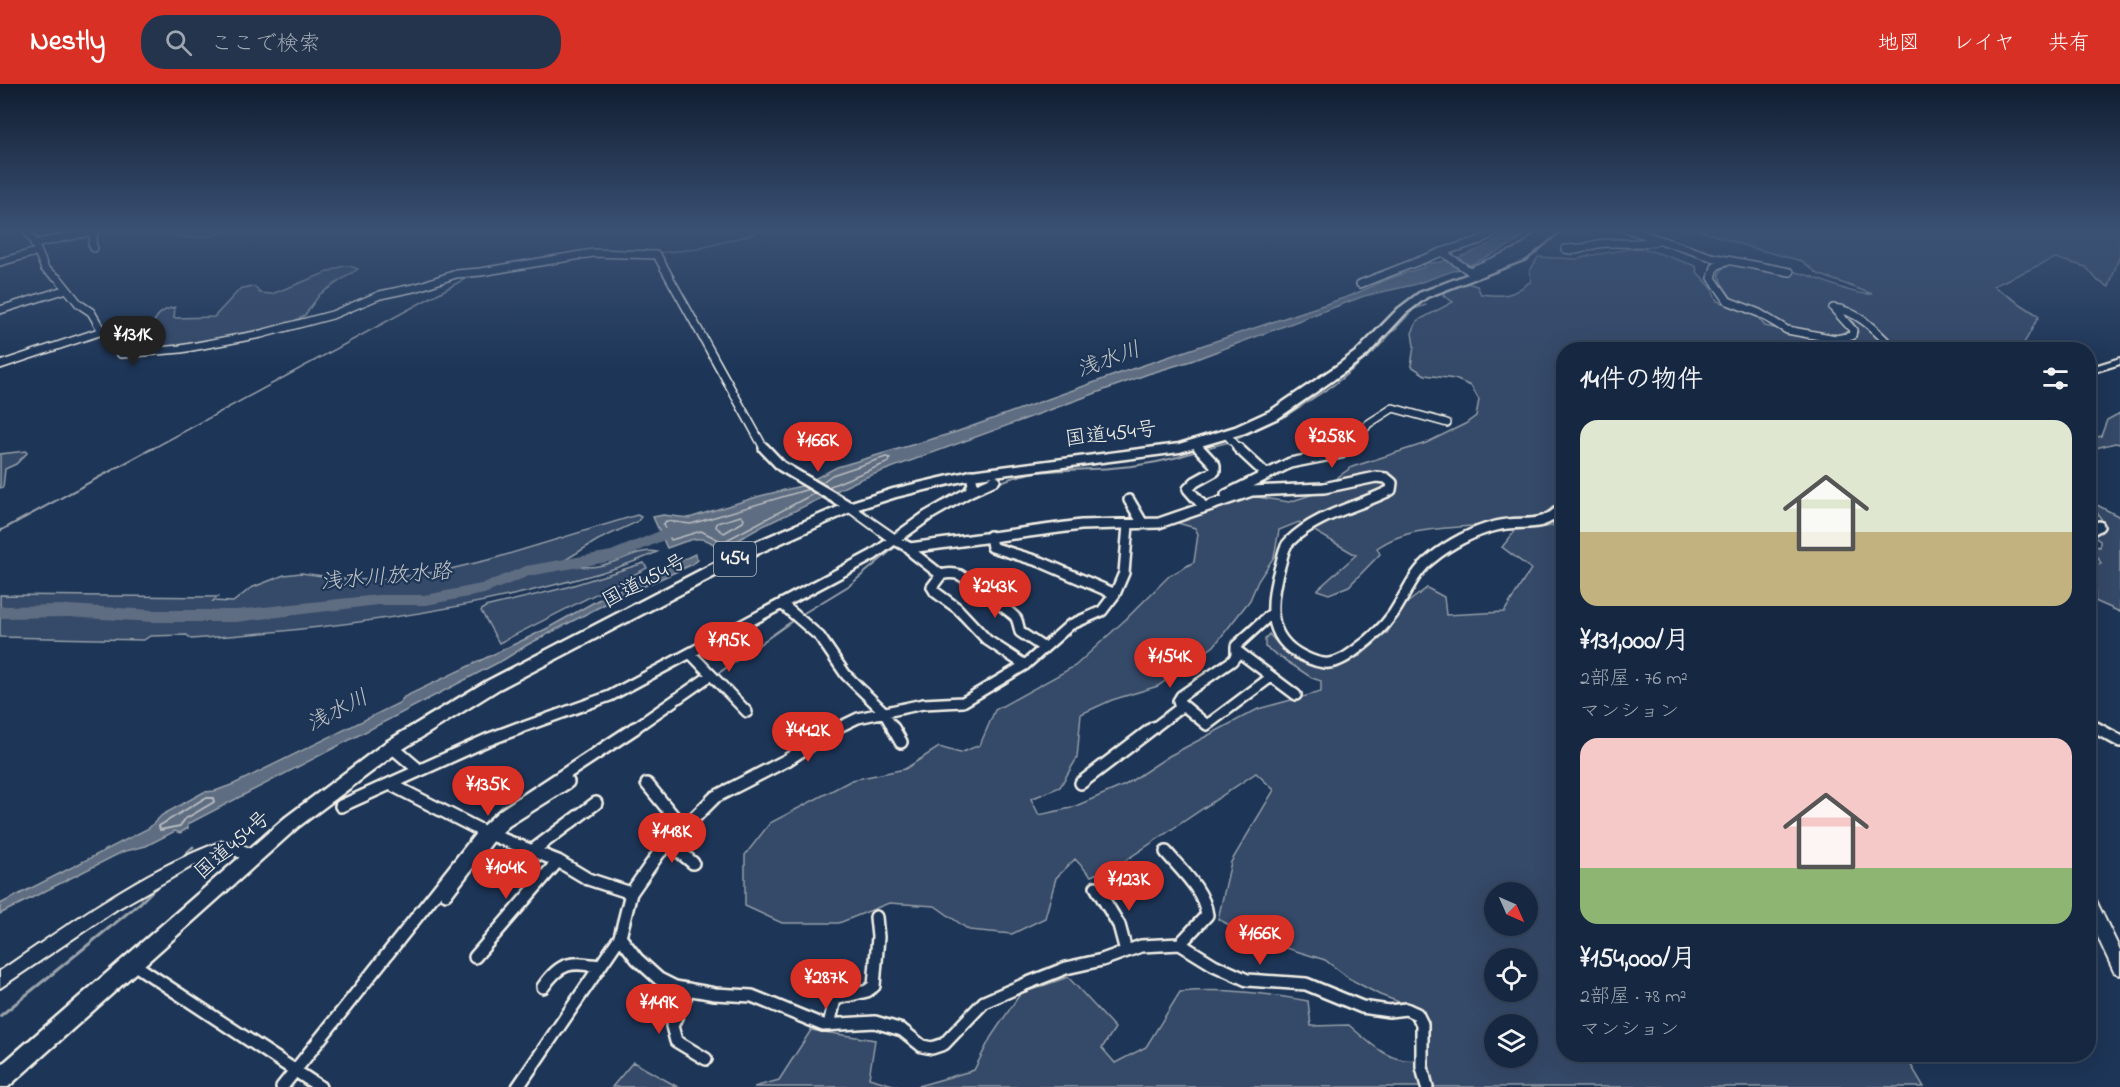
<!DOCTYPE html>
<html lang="ja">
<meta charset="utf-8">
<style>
body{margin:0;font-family:"Indie Flower","Klee One",sans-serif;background:#23344c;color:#f1f3f6;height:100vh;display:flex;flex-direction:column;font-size:22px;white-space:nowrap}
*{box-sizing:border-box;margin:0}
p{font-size:20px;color:#9ea6b1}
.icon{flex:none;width:33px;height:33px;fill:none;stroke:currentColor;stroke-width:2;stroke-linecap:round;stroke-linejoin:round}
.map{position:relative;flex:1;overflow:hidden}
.panel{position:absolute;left:1556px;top:258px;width:540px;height:720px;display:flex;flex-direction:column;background:#162841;border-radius:24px;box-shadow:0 6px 24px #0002,0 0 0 2px #35445a}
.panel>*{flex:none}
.needle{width:39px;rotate:135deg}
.controls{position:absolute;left:1484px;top:798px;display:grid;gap:12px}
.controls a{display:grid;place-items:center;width:54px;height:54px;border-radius:50%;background:#162841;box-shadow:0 6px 24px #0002,0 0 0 2px #35445a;font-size:30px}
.price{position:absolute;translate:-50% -51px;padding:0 14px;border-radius:21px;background:#d93025;color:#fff;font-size:20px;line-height:39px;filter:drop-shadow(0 2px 3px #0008)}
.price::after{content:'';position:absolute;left:50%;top:36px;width:18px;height:14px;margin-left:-9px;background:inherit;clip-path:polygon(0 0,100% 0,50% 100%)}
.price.current{background:#222;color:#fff}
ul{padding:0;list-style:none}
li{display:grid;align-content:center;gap:12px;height:318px;padding:0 24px}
li span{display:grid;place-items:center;height:186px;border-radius:18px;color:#555}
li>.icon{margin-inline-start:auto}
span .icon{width:108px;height:108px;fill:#fffc;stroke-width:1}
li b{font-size:26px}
h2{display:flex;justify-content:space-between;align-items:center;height:72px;padding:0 24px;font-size:26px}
header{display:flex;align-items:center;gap:36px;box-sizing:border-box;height:84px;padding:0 30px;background:#d93025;color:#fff}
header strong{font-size:28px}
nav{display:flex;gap:33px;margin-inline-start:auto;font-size:21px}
.search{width:420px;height:54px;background:#23344c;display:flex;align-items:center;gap:15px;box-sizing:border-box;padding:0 21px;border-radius:24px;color:#9ea6b1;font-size:22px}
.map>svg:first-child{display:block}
</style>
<header>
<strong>Nestly</strong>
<div class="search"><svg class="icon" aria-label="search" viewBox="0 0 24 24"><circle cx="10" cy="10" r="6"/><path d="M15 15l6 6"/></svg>ここで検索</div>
<nav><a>地図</a><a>レイヤ</a><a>共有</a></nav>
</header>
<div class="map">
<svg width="2120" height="1003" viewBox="0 0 2120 1003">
<rect width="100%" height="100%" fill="#1d3557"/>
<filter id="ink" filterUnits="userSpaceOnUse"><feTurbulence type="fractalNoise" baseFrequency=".0167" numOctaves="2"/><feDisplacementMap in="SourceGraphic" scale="12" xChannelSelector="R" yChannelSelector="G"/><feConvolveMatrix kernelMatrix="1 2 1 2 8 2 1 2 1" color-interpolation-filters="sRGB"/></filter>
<g filter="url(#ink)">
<path fill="#354a67" stroke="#949ea8" stroke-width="1.5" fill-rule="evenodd" d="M178 145H235C215 152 196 156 175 152Z
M1696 145H2120V170L2109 203 2098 197 2086 183 2055 174 1993 202 2039 232C2032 243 2028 256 2019 265L1563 266V414L1542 432 1534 436C1513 437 1493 440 1472 442 1438 445 1406 444 1377 464L1380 470 1349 502 1329 510 1317 506 1356 471 1299 438 1279 446 1274 473 1258 497 1250 516 1214 562 1158 602 1112 616 1081 630 1077 674 1060 703 1031 715 1039 731 1071 724 1125 701 1169 672 1258 625 1321 608V597L1312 594 1265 563V555L1269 550 1287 570 1305 578 1335 580 1360 572 1387 549 1407 519 1427 504 1444 513 1446 531 1504 528 1531 485 1502 463 1516 446 1552 442 1563 431V970L1905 971 1924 1003H915L974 986 991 953 1020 910 1068 893 1115 944 1102 964 1115 979 1146 963 1180 908C1224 904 1264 909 1308 917L1311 942 1349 941C1368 958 1393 983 1421 975L1427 954 1424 927 1380 911 1350 895 1325 876 1254 854 1218 835 1231 778 1274 706 1256 689 1123 778 1091 792 1075 775 1056 794 1045 834 1012 850 969 846 935 822 889 819 839 839H782L745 822V771L770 739 852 696 905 685 939 663 960 669 980 661 995 626 1075 582 1126 535 1169 492 1194 478 1198 450 1195 444 1174 438 1251 412 1289 418 1314 410 1352 383 1426 359 1465 340 1476 332 1479 316 1471 302 1455 295 1425 291 1411 282 1414 262 1412 249 1417 237 1453 218 1443 211 1445 208 1467 199 1477 202 1481 210C1506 213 1512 212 1531 197L1530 187 1538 173 1578 175 1587 172 1635 164 1655 168 1696 182 1697 188 1711 203 1717 217 1756 231 1765 242 1842 258 1852 256 1858 248 1853 238 1844 234 1848 247 1837 251 1786 243 1760 225 1733 216 1722 200 1719 191 1725 180C1750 183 1776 183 1800 189 1823 195 1850 211 1872 210L1818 190 1802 177 1752 164ZM1494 808H1527V842H1494ZM1494 874H1527V908H1494ZM1494 940H1527V974H1494Z
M343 182H350L358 185 320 210 305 231 295 237 265 246 174 263 131 266 132 260H140C155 245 150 228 175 223L174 234 214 233 241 204 255 203 260 209 272 210Z
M2120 329V360L2115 359 2088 366V355L2101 352 2107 336Z
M26 367 27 369 16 380 5 385 3 403 0 404V370Z
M2097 421 2120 433V528L2095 517V499L2088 487 2089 483 2101 480 2098 473 2088 470V461L2100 463V457L2088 449V434L2104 439 2093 423Z
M637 431 641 433 637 438 598 456 565 476C600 497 631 462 657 468 616 487 570 497 526 508 415 534 304 547 191 555L187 551 150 552 144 556 0 553V511L218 513 213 517 233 518 251 504 284 491 301 489 352 496 385 495 442 487 492 475Z
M644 479 647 484 499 559 481 527 485 523 564 504Z
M811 946 875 956 869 994 900 1003H754L779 996Z
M633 978 678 1003H612Z"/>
<path fill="#5e6d82" stroke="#9aa2ab" stroke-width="1.5" d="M1515 145H1531L1517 158 1470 181 1413 201 1364 212 1191 277 1148 290 861 395 761 443 724 464 719 465C702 447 688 457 667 464L653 433 663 431 689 434 760 412 801 402 837 383 956 348 1126 287 1350 212 1388 195 1424 183 1422 178C1444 184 1496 159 1515 145Z
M695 470 698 476 691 481 607 519 527 561 505 575 188 740V744L180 749 175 747 146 762 122 768 0 830V820L149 744 162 731 204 708 215 707 234 700 399 619 404 613 546 545 598 516Z"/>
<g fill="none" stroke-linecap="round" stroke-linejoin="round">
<path stroke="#b8bcbf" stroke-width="1.5" d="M821 399 832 391 886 373 890 374 889 378 828 403
M809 405 691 440 666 437 663 441 671 456 701 447 723 458 815 409
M741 432 744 434 743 438 724 449 716 443 717 439Z"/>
<path stroke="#b8bcbf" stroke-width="2" d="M205 714H213L214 718 185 735 180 742 160 746 159 742Z"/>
<path stroke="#9aa2ab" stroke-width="1.5" d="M658 169 697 165 753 150 759 145
M533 176 551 173
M494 182 518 178
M1235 356 1284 333 1335 300 1373 269 1414 225 1426 221
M1203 365 1229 358
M150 366 472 191"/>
<path stroke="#9aa2ab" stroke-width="2" d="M1203 365 1206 364
M998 399C1034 383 1072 387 1111 384 1141 382 1169 377 1197 367
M0 447 153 364
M903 456 924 439
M799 532 850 501 899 460
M716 591 795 535"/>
<path stroke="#9aa2ab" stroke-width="3" d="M178 777 193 763
M0 932 140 819 159 800"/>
<path fill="#5e6d82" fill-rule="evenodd" d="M679 439 684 441 686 444 684 447 619 476 529 492 484 510 426 521H378L236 538H153L68 533 0 534V522L68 521 153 526H236L378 511H426L481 500 526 482 611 467Z"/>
<defs>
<path id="minor-far2" d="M1627 145 1711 173 1790 188
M34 160 88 148 94 150 92 160 94 164
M1582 164 1565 165C1577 169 1586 162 1598 160 1617 157 1637 162 1656 157
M1442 168 1475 191
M1726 177 1715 183 1712 194 1728 217 1759 229 1787 246 1836 255 1852 252 1853 246 1833 224C1858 226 1878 249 1895 266
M0 178 36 168
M1470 187 1521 166 1547 145
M1360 200 1442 168 1481 156 1499 145
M0 226 67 205
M102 247 121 270 181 265 261 250 332 231 380 211 418 203 456 190 481 188 593 169 657 171 765 366
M0 281 102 247 91 228 79 220 59 195 45 185 32 154 25 145
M1227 351 1240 366
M1195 360 1200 366
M1346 366 1356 358 1368 340 1393 324 1447 339"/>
<path id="minor-far1" d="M764 364 781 382 850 423
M1199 364 1215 381V387L1195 398 1188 405 1203 422
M1238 364 1267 391
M969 408 995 396
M1226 411 1290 379 1341 369 1348 364
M1129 416 1143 440
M2088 448 2099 442
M990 452 992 463 1041 478 1115 510
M895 456 910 464 1081 441 1159 439 1252 407 1324 404 1376 393 1386 394 1392 399 1391 406C1358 423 1317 430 1290 457 1283 463 1283 473 1280 482 1270 516 1265 554 1303 572 1311 576 1320 580 1329 579 1340 578 1349 571 1357 565 1371 555 1383 544 1393 530 1406 511 1413 489 1431 475 1449 460 1474 447 1496 442 1524 435 1540 447 1563 423
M910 464 913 469 941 491 932 503 935 508 957 524 987 556 1025 581
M941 491C947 489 954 489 960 491 965 494 1015 531 1016 534 1018 538 1019 544 1020 548L1044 564
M782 520 820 553 846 591 883 627 894 646
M1236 566 1296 611
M691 570 747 628
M1178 617 1207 641 1271 593
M2088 640 2099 646
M515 646 610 612 873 471 927 432 969 408 973 400 971 391
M632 646 711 591
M833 646 858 634 923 620 963 618 1025 581 1070 541 1102 527 1115 510 1124 489 1128 441
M1151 646 1180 624 1178 617 1181 612 1232 577 1236 572V562L1271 530"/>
<path id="minor" d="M893 644 901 658
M2096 644 2120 657
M392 663 419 686
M1081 699 1153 644
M390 700 484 748 558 777 588 795 631 809
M647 700 683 744
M341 722 487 656 519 644
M669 759 693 779
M532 767 596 719
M1166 768C1182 787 1204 806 1207 831L1180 860
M1096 803 1119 841 1126 867
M446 810 491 751 506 737 568 698
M620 853 637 875 659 895 675 903 715 910 752 912 823 941 875 938 902 946 922 962 932 964 944 960 984 918 1023 901 1066 884 1102 876 1141 862 1180 860 1214 881 1247 896 1306 900 1362 923 1389 927 1406 925 1417 930 1422 940V983L1427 1003
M475 873 558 777
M132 879 320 1003
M543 903C561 877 570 878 600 882
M689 905 672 942 676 957 706 975
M829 941 835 915 867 907 874 902 878 853 876 833
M282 1003 484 748 504 730 635 644
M518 1003 620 853 631 809 659 769 715 713 787 676 836 644"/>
<path id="tertiary" d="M2120 274V280L2088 290V284Z
M850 419 899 453 901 456 899 459H891L846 426 844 423 846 420Z
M223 757C235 758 253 762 258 773L256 778 251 779 232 770 224 769 189 784 117 825 0 904V887C71 839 142 786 223 757Z
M2088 808 2093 810 2120 866V891L2114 888 2088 832Z"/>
<path id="trunk" d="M1550 145H1562L1526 175 1427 213 1406 229 1366 272 1346 287 1280 333 1245 349 1180 368 971 395 896 413 855 426 761 468 499 605 398 668 298 743 8 1003H0V982L286 733 386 658 487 597 751 460 845 420 893 405 971 387 1179 360 1235 343 1270 327 1338 281 1358 266 1398 225 1419 209 1518 171Z"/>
</defs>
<use href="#minor-far2" stroke="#f4f1e8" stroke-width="10"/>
<use href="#minor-far1" stroke="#f4f1e8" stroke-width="14"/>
<use href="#minor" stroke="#f4f1e8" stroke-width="16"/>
<use href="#tertiary" stroke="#f4f1e8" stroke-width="4"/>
<use href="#trunk" stroke="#f4f1e8" stroke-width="5"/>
<use href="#minor-far2" stroke="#1d3557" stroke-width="7"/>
<use href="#minor-far1" stroke="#1d3557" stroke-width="9"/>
<use href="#minor" stroke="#1d3557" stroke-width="11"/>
<use href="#tertiary" fill="#1d3557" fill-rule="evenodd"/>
<use href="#trunk" fill="#1d3557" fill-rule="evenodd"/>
</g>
</g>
<linearGradient id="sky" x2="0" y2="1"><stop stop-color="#101d30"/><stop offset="0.51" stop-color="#3a5174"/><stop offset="1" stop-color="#3a5174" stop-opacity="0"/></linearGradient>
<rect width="2120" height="286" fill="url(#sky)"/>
<g text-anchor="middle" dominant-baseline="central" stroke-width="4.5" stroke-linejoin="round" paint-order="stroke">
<rect fill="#1d3557" stroke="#b4b9bc" stroke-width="1.5" x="714" y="458" width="42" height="34" rx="4.5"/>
<g font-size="20" font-weight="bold" fill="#f4f1e8">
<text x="735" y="475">454</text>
</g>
<g font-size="21" fill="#f4f1e8" stroke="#1d3557">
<text transform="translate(1111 351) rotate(-7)">国道454号</text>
<text transform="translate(645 498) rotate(-28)">国道454号</text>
<text transform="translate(233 762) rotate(-41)">国道454号</text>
</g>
<g font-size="22" font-style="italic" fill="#c0c3c4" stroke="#1d3557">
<text transform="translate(1109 277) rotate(-20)">浅水川</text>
<text transform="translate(386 494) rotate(-5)">浅水川放水路</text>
<text transform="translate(338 628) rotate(-27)">浅水川</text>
</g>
</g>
</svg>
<div class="controls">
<a><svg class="needle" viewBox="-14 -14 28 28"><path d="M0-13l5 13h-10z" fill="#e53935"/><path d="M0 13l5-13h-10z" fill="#9ea6b1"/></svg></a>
<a><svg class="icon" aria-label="locate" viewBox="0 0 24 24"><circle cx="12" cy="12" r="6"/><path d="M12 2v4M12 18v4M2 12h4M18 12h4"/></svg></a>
<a><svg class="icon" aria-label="layers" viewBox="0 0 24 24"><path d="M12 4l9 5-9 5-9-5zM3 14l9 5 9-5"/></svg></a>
</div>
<b class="price current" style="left:133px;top:283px">¥131K</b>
<b class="price" style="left:1332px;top:385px">¥258K</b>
<b class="price" style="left:818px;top:389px">¥166K</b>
<b class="price" style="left:995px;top:535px">¥243K</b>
<b class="price" style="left:729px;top:589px">¥195K</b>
<b class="price" style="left:1170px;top:605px">¥154K</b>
<b class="price" style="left:808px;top:679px">¥442K</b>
<b class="price" style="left:488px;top:733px">¥135K</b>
<b class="price" style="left:672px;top:780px">¥148K</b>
<b class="price" style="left:506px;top:816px">¥104K</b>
<b class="price" style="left:1129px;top:828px">¥123K</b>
<b class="price" style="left:1260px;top:882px">¥166K</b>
<b class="price" style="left:826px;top:926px">¥287K</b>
<b class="price" style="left:659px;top:951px">¥149K</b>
<section class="panel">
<h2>14件の物件<svg class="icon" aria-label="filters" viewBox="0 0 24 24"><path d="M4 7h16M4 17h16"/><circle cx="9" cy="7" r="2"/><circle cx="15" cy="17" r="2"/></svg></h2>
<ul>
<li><span style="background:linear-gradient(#dfe7d0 60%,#c2b280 0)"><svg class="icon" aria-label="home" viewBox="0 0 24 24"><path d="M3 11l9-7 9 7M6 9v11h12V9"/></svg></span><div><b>¥131,000/月</b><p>2部屋 · 76 m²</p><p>マンション</p></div></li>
<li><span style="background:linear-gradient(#f6c9c9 70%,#8fb573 0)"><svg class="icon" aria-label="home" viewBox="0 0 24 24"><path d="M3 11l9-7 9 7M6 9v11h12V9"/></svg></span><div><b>¥154,000/月</b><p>2部屋 · 78 m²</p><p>マンション</p></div></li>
</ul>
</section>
</div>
